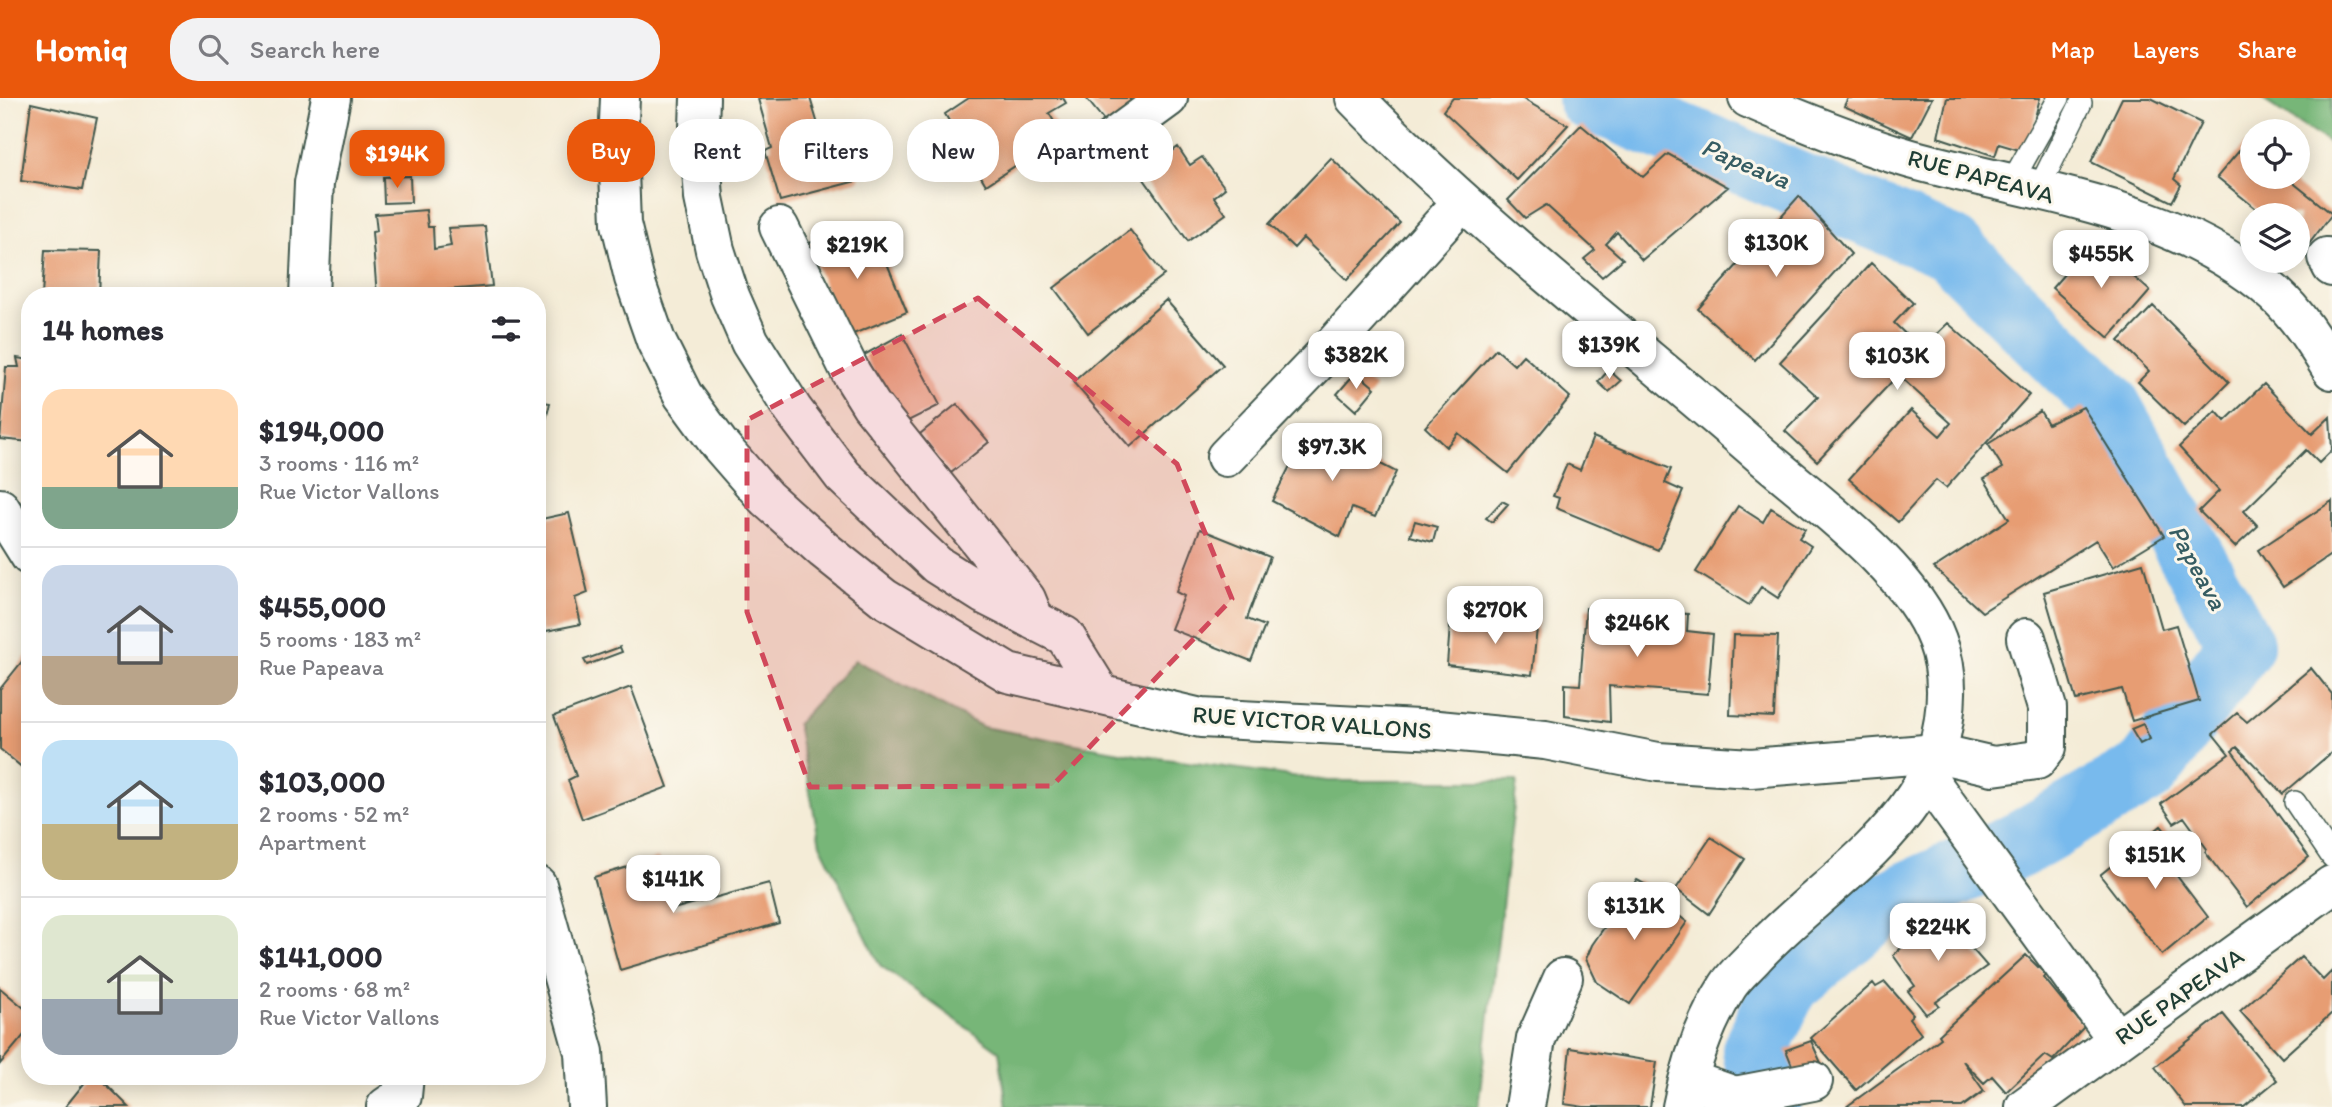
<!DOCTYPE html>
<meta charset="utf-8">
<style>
body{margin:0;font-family:Itim,sans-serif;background:#f2f2f3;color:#2b2b33;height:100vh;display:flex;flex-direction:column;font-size:26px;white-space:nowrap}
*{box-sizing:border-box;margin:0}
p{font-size:23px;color:#7c7c81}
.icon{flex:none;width:38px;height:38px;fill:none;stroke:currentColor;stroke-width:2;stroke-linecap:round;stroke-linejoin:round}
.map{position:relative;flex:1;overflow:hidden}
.side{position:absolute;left:21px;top:189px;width:525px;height:798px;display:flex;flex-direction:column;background:#fff;border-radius:28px;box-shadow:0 4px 18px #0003}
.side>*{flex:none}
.banner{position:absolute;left:567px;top:21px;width:665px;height:63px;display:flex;gap:14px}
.buttons{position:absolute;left:2240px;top:21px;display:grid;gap:14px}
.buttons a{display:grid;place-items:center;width:70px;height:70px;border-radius:50%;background:#fff;box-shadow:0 4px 18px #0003;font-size:35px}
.price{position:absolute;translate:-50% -60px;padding:0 16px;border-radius:14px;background:#fff;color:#222;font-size:23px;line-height:46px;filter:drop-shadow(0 2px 4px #0008)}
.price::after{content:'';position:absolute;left:50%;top:42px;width:21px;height:16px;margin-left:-10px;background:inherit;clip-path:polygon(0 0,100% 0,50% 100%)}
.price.on{background:#ea580c;color:#fff}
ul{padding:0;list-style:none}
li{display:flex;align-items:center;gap:21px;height:175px;padding:0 21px}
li+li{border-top:2px solid #e1e1e2}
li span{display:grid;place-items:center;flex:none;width:196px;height:140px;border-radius:21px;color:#555}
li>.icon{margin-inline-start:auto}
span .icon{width:84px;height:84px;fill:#fffc;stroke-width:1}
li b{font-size:30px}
h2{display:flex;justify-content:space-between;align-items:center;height:84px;padding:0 21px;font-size:30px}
.tag{padding:0 24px;border-radius:28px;background:#fff;box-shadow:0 4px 18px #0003;font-size:24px;line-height:63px}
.tag.on{background:#ea580c;color:#fff}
header{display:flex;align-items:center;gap:42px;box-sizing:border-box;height:98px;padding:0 35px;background:#ea580c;color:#fff}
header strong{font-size:33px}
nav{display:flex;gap:38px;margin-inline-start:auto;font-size:24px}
.search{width:490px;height:63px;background:#f2f2f3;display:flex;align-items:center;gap:18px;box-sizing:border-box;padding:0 24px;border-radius:28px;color:#7c7c81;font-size:26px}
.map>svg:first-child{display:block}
</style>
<header>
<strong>Homiq</strong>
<div class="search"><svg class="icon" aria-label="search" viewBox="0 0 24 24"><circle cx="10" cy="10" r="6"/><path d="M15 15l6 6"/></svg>Search here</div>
<nav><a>Map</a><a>Layers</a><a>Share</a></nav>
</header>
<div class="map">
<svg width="2332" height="1009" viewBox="0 0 2332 1009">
<rect width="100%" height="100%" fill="#fbf7ec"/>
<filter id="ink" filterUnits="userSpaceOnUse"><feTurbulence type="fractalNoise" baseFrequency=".0143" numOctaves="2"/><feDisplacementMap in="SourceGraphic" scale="14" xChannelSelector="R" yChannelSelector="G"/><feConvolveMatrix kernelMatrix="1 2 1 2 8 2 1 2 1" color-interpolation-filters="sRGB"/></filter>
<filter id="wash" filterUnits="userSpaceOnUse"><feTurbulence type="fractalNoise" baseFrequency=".00686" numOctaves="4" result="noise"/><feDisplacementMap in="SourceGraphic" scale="28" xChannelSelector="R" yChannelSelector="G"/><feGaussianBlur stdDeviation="1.57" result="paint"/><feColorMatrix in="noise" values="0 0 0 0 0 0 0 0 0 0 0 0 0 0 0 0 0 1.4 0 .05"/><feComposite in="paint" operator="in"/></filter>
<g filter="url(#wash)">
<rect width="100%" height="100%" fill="#f4ecd7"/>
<path fill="#77b678" stroke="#4b7a56" stroke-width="2" d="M2260 0H2332V47Z
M855 562 983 629 1136 657 1328 683H1517L1478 1009H1007L999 953 880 867 820 746 797 626Z"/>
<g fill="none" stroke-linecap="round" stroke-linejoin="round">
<path stroke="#78baed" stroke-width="66" d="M1590 0 1950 150 2106 304 2241 547 2148 672 2019 747 1878 810 1786 887 1755 952 1767 1009"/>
</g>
<g id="blocks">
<path fill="#e79d73" d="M810 0 826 53 851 47 860 82 780 103 765 53 772 50 758 1Z
M969 0H1063L1066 5 1049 15 1062 37 986 87 945 16Z
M1086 0H1129L1136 12 1110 30Z
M1453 0H1521L1568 27 1517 82 1443 13Z
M1848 0H1932L1912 39 1844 8Z
M1947 0H2040L2026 54 1999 46 1995 58 1938 39Z
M2122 0H2151L2201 25 2174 81 2181 87 2172 104 2091 64Z
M31 5 97 20 82 92 21 83Z
M1581 27 1643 79 1668 56 1728 89 1642 162 1617 134 1606 146 1623 161 1602 179 1584 161 1595 152 1546 107 1525 120 1508 102Z
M2245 46 2252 52V79H2286L2332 116 2305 151 2298 145V117H2264L2217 79Z
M1178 49 1190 67 1202 59 1225 90 1214 99 1226 116 1188 143 1141 77Z
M1331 60 1400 125 1347 182 1303 140 1294 150 1269 126Z
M410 78 411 104 384 105 383 79Z
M1799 98 1851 156 1755 262 1698 211Z
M426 112 428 129H433L434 151 451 148 448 130 485 128 492 188 377 198 372 134 377 133 375 116Z
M851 128 858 145 877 141 907 214 846 239 807 146Z
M1130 132 1164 177 1088 235 1054 190Z
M2093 143 2150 193 2109 240 2052 190Z
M45 152 101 153 99 198H42Z
M1871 165 1913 205 1894 225 1921 251 1948 225 2029 297 1946 390 1936 382 1898 424 1849 381 1911 312 1940 338 1951 325 1898 277 1817 363 1785 333 1818 299 1780 264Z
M1166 202 1223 267 1130 349 1073 284Z
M2153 208 2229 284 2184 329 2138 284 2149 273 2119 243Z
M902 236 940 307 902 326 864 257Z
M1496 251 1514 267 1523 257 1570 299 1508 375 1458 335 1446 349 1425 329Z
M17 260 30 262V344L0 341 6 269H19Z
M1609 272 1621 283 1609 294 1598 284Z
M1356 274 1375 290 1356 313 1337 296Z
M2264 286 2312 336 2330 319 2332 352 2319 365 2306 352 2244 413 2258 428 2235 449 2199 413 2219 393 2179 349 2216 313 2225 323Z
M537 303 550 305 538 354H537Z
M957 306 989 344 951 375 920 336Z
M2083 309 2164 438 2113 469 2096 442 1982 514 1934 470 2009 421 1984 381 2003 370 1988 346 2040 313 2048 326Z
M1310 329 1396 374 1375 419 1352 410 1340 439 1272 403Z
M1593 339 1671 371 1665 385 1683 393 1658 452 1556 410 1559 400 1553 398 1567 366 1580 372Z
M1502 403 1508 406 1492 424 1486 420Z
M2332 403V456L2283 489 2258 452Z
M1738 408 1763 424 1771 410 1805 431 1799 440 1811 448 1778 500 1761 489 1749 507 1696 474Z
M569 415 588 495 575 500 581 526 541 534 537 518V422Z
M1415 423 1437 429 1433 444 1410 438Z
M1200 431 1270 459 1247 521 1265 528 1251 563 1171 531 1184 498 1176 494Z
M2143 465 2162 531 2176 527 2199 603 2132 623 2122 591 2076 602 2044 494Z
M1586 510 1688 516 1687 533 1713 536 1708 596 1609 588 1610 624 1565 618V586L1580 587Z
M1496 516 1538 521 1532 577 1447 567 1450 527 1493 532Z
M1733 537 1778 538 1774 619 1730 617Z
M620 549 622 554 587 567 584 562Z
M28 556 30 558V676L0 651V591Z
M2311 570 2332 596V654L2283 696 2237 649 2232 653 2309 759 2247 809 2205 754 2207 751 2184 719 2174 725 2161 706 2229 656 2213 636 2237 615 2247 624Z
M631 589 668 689 582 721 568 682 576 678 554 618Z
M2143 626 2150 641 2140 646 2131 631Z
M2161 728 2178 748 2172 752 2182 769 2174 774 2208 819 2162 857 2100 777Z
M1711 739 1745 761 1709 816 1676 791Z
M658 760 673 811 769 785 779 825 620 872 594 779Z
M1637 782 1652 790V797L1687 824 1630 906 1597 884 1586 861 1592 847Z
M1942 816 1987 868 1936 904 1939 908 1926 916 1908 893 1915 888 1893 857Z
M2026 857 2046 877 2044 880 2084 929 2053 962 2045 957 2006 994 1992 978 1984 985 1963 963 1984 993 1962 1009H1846L1941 940 1939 937Z
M2301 859 2323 882 2332 873V915L2282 960 2240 913Z
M1885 884 1913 916 1909 920 1921 936 1856 992 1811 940 1873 885 1876 889Z
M0 890 30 915V930L0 966Z
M2223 916 2277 982 2244 1009H2186L2155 969Z
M1811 943 1822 967 1796 977 1786 952Z
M1570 950 1657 964 1650 1009H1584L1564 1006Z
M90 978H98L129 1009H65Z"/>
</g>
</g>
<g filter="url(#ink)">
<use href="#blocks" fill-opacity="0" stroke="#3f574c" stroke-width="2"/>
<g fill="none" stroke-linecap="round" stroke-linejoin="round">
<defs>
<path id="service" d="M2011 85 2059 0
M2038 92 2081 5
M2295 704 2332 759"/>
<path id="minor" d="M620 0 618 46 621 126 634 180 656 243 683 297 719 346 766 400 824 452 884 500 1008 575 1201 620 1438 632 1545 642 1658 664 1751 670 1937 655 1993 668 2037 662 2047 649V610L2026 540
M700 0 699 29 704 100 715 152 730 198 750 244 793 312 843 378 937 467 983 496 1065 538 1101 596
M1748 0C1801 23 1856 45 1911 61 2034 95 2176 108 2275 196 2299 218 2315 245 2332 272
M1086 60 1168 0
M779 129 851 275 871 307 1026 501 1035 523
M2327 159 2332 169
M309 198 314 85 331 0
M1226 359 1330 251 1462 104
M0 410 30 458
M1926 678 2117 941
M537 787 584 954 587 1009
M1689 982 1735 998 1813 983
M386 1009 402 998 404 978
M1525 1009 1536 941 1563 880
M2025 1009 2332 787"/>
<path id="secondary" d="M1355 0C1480 129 1625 238 1760 356 1817 405 1911 472 1937 542 1956 591 1943 657 1915 699 1873 762 1806 803 1755 858 1746 868 1735 877 1728 888 1705 924 1690 968 1682 1009"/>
</defs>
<use href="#service" stroke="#3f574c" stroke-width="24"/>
<use href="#minor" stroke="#3f574c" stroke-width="42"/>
<use href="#secondary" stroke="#3f574c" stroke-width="42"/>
<use href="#service" stroke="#fff" stroke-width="21"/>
<use href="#minor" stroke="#fff" stroke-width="38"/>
<use href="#secondary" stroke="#fff" stroke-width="38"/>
</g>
</g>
<path fill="#d1495b" fill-opacity="0.2" stroke="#d1495b" stroke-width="5" stroke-dasharray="14 9" stroke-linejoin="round" d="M978 200 1177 366 1232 501 1052 688 810 689 747 514V322Z"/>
<g text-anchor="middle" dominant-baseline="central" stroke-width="6" stroke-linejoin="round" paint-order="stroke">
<g font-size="24" fill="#1f3d34" stroke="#fbf7ec">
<text transform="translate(1981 78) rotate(15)">RUE PAPEAVA</text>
<text transform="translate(1312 624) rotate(4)">RUE VICTOR VALLONS</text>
<text transform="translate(2179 898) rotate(-35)">RUE PAPEAVA</text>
</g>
<g font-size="26" font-style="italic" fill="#355c62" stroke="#fbf7ec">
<text transform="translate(1746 65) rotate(23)">Papeava</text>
<text transform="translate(2198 469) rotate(61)">Papeava</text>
</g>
</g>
</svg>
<div class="buttons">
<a><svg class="icon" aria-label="locate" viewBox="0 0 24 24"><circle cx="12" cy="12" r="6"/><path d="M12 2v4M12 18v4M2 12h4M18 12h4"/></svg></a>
<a><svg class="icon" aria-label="layers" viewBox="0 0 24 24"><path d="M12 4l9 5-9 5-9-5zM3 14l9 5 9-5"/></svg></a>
</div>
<b class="price on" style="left:397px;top:92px">$194K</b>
<b class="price" style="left:1776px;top:181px">$130K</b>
<b class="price" style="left:857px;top:183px">$219K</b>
<b class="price" style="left:2101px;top:192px">$455K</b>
<b class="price" style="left:1609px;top:283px">$139K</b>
<b class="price" style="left:1356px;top:293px">$382K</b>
<b class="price" style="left:1897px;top:294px">$103K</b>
<b class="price" style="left:1332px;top:385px">$97.3K</b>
<b class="price" style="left:1495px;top:548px">$270K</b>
<b class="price" style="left:1637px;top:561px">$246K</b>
<b class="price" style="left:2155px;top:793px">$151K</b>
<b class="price" style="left:673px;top:817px">$141K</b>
<b class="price" style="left:1634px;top:844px">$131K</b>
<b class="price" style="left:1938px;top:865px">$224K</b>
<div class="banner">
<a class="tag on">Buy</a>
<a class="tag">Rent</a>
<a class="tag">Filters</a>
<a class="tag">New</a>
<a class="tag">Apartment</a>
</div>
<section class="side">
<h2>14 homes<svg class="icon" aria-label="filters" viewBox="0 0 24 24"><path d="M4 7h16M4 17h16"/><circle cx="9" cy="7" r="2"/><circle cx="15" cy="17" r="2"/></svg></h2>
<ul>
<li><span style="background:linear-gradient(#ffd9b3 70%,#7fa58c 0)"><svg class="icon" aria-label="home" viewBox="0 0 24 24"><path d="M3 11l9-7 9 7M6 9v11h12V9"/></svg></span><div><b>$194,000</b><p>3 rooms · 116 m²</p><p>Rue Victor Vallons</p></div></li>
<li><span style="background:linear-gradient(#c9d6e8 65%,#b9a48a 0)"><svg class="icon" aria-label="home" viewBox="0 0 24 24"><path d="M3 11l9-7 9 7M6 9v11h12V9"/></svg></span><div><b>$455,000</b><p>5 rooms · 183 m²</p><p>Rue Papeava</p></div></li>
<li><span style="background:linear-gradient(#bfe0f5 60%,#c2b280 0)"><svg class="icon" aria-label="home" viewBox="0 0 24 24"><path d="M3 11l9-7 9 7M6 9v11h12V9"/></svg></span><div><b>$103,000</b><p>2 rooms · 52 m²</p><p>Apartment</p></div></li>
<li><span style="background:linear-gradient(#dfe7d0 60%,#9aa5b1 0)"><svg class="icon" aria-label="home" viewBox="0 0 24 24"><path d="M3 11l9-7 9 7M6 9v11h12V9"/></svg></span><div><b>$141,000</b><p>2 rooms · 68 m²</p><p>Rue Victor Vallons</p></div></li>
</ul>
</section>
</div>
